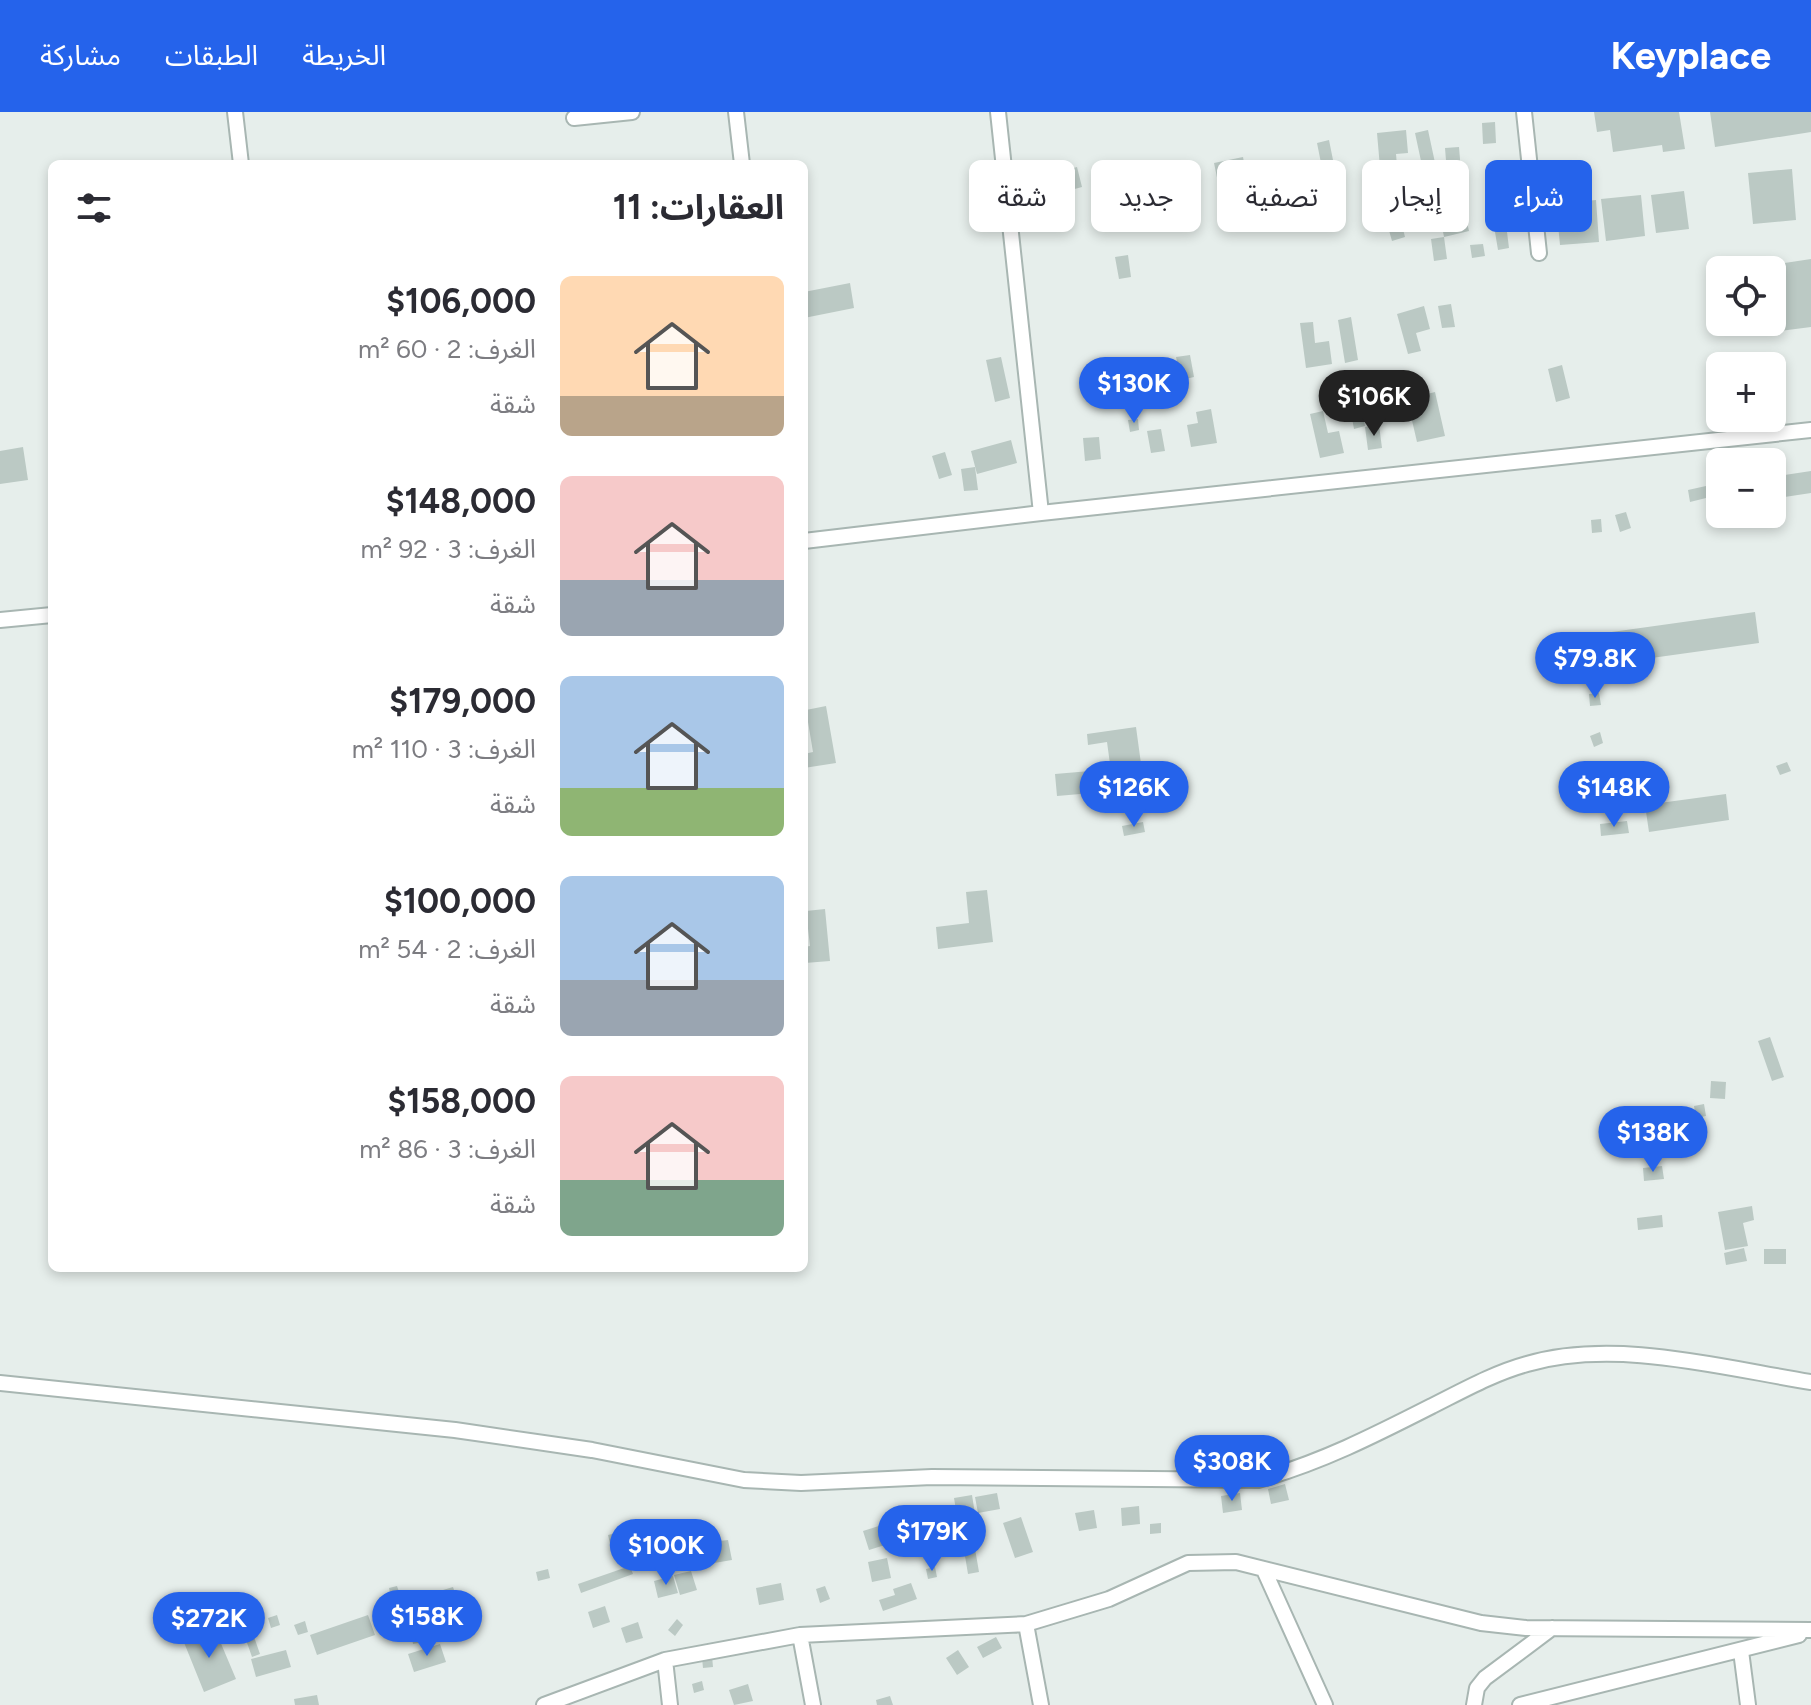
<!DOCTYPE html>
<html lang="ar">
<meta charset="utf-8">
<style>
body{margin:0;font-family:Figtree,"Noto Sans Arabic",sans-serif;background:#f2f2f3;color:#2b2b33;direction:rtl;height:100vh;display:flex;flex-direction:column;font-size:30px;white-space:nowrap}
*{box-sizing:border-box;margin:0}
p{font-size:26px;color:#7c7c81}
.icon{flex:none;width:44px;height:44px;fill:none;stroke:currentColor;stroke-width:2;stroke-linecap:round;stroke-linejoin:round}
.map{position:relative;flex:1;overflow:hidden;direction:ltr}
.side{position:absolute;left:48px;top:48px;width:760px;height:1112px;display:flex;flex-direction:column;background:#fff;border-radius:12px;box-shadow:0 4px 12px #0003;direction:rtl}
.side>*{flex:none}
.banner{position:absolute;left:832px;top:48px;width:760px;height:72px;direction:rtl;display:flex;gap:16px}
.tools{position:absolute;left:1706px;top:144px;display:grid;gap:16px}
.tools a{display:grid;place-items:center;width:80px;height:80px;border-radius:12px;background:#fff;box-shadow:0 4px 12px #0003;font-size:40px}
.price{position:absolute;translate:-50% -68px;padding:0 18px;border-radius:28px;background:#2563eb;color:#fff;font-size:26px;line-height:52px;filter:drop-shadow(0 2px 4px #0008)}
.price::after{content:'';position:absolute;left:50%;top:48px;width:24px;height:18px;margin-left:-12px;background:inherit;clip-path:polygon(0 0,100% 0,50% 100%)}
.price.current{background:#222;color:#fff}
ul{padding:0;list-style:none}
li{display:flex;align-items:center;gap:24px;height:200px;padding:0 24px}
li span{display:grid;place-items:center;flex:none;width:224px;height:160px;border-radius:12px;color:#555}
li>.icon{margin-inline-start:auto}
span .icon{width:96px;height:96px;fill:#fffc;stroke-width:1}
li b{font-size:34px}
h2{display:flex;justify-content:space-between;align-items:center;height:96px;padding:0 24px;font-size:34px}
.tag{padding:0 28px;border-radius:12px;background:#fff;box-shadow:0 4px 12px #0003;font-size:28px;line-height:72px}
.tag.current{background:#2563eb;color:#fff}
header{display:flex;align-items:center;gap:48px;box-sizing:border-box;height:112px;padding:0 40px;background:#2563eb;color:#fff}
header strong{font-size:38px}
nav{display:flex;gap:44px;margin-inline-start:auto;font-size:28px}
.map>svg:first-child{display:block}
</style>
<header>
<strong>Keyplace</strong>
<nav><a>الخريطة</a><a>الطبقات</a><a>مشاركة</a></nav>
</header>
<div class="map">
<svg width="1811" height="1593" viewBox="0 0 1811 1593">
<rect width="100%" height="100%" fill="#e6eeeb"/>
<path fill="#bbc9c4" d="M1594 0H1679L1685 37 1663 40 1662 33 1613 40 1610 18 1597 20Z
M1710 0H1811V20L1715 35Z
M1495 10 1496 31 1483 32 1482 11Z
M1406 18 1408 41 1396 42 1398 65 1381 67 1377 21Z
M1428 18 1437 60 1424 63 1415 21Z
M1329 28 1338 73 1326 76 1317 31Z
M1459 35 1461 59 1447 61 1445 36Z
M1243 45 1246 61 1232 64 1235 82 1221 85 1214 51Z
M1077 55 1082 75 1071 78 1066 58Z
M1792 57 1796 108 1753 112 1748 61Z
M1684 79 1689 117 1656 121 1651 83Z
M1641 83 1645 124 1606 129 1601 87Z
M1596 88 1599 130 1560 133 1556 92Z
M1520 91 1525 117 1507 120 1509 136 1498 138 1491 96Z
M1463 93 1469 119 1444 125 1440 104 1451 102 1450 96Z
M1400 105 1405 125 1392 129 1386 108Z
M1444 125 1447 147 1434 149 1431 127Z
M1483 132 1485 144 1472 146 1470 133Z
M1128 143 1131 165 1119 167 1115 145Z
M1811 147V215L1780 219 1771 153Z
M850 171 854 196 804 206V180Z
M1451 192 1455 215 1442 216 1438 194Z
M1424 194 1430 217 1416 221 1421 239 1408 242 1397 202Z
M1351 205 1358 248 1345 251 1338 208Z
M1313 210 1315 231 1329 229 1332 252 1306 256 1300 211Z
M1190 243 1194 265 1181 268 1176 245Z
M1001 245 1010 286 995 290 986 248Z
M1562 253 1570 286 1556 290 1548 257Z
M1102 254 1106 276 1094 279 1089 257Z
M1435 280 1445 324 1417 330 1407 287Z
M1361 293 1365 314 1354 317 1350 295Z
M1211 297 1217 331 1191 335 1187 313 1198 311 1196 300Z
M1323 299 1328 321 1339 319 1344 341 1320 346 1310 302Z
M1138 307 1139 318 1130 320 1128 308Z
M1379 313 1382 336 1368 338 1365 315Z
M1161 317 1165 339 1151 341 1147 319Z
M1099 325 1101 347 1085 349 1083 326Z
M1011 328 1017 351 977 362 971 339Z
M23 335 28 368 0 372V339Z
M945 340 952 363 939 367 932 344Z
M975 355 978 378 964 379 961 357Z
M1811 359V381L1772 387V365Z
M1715 372 1718 383 1690 390 1688 378Z
M1626 400 1631 416 1620 420 1615 403Z
M1601 407 1602 420 1592 421 1591 408Z
M1755 500 1759 531 1587 555 1583 524Z
M1599 581 1601 593 1590 594 1589 582Z
M826 594 836 651 804 656V642L813 640 806 598Z
M1136 615 1142 659 1123 661 1122 650 1110 652 1107 630 1088 633 1087 622Z
M1600 620 1603 631 1594 635 1590 624Z
M1787 650 1791 659 1780 663 1776 654Z
M1090 659 1092 681 1057 684 1055 662Z
M1726 682 1729 708 1649 720 1645 693Z
M1627 709 1629 721 1601 724 1600 712Z
M1143 710 1145 720 1124 724 1122 714Z
M987 778 993 830 938 837 936 815 969 811 966 780Z
M825 797 830 849 805 851 804 835 810 834 806 799Z
M1770 925 1784 965 1772 969 1758 929Z
M1711 969 1726 970 1725 987 1710 986Z
M1704 992 1706 1004 1696 1006 1694 994Z
M1662 1054 1664 1067 1644 1069 1643 1056Z
M1752 1094 1754 1108 1743 1111 1748 1134 1725 1138 1718 1100Z
M1662 1103 1663 1115 1638 1118 1637 1106Z
M1744 1136 1747 1149 1726 1153 1724 1141Z
M1764 1137H1786V1152H1764Z
M1285 1372 1289 1388 1271 1392 1268 1377Z
M997 1381 1000 1397 978 1401 975 1385Z
M1240 1381 1242 1398 1223 1401 1221 1384Z
M972 1383 975 1402 957 1404 954 1386Z
M1139 1394 1140 1412 1122 1414 1121 1396Z
M1094 1398 1097 1416 1079 1419 1075 1401Z
M1021 1405 1033 1440 1015 1446 1003 1411Z
M1161 1411V1421L1150 1422V1412Z
M882 1413 888 1432 869 1438 863 1419Z
M958 1417 960 1435 937 1437 935 1419Z
M628 1418 632 1436 612 1440 608 1423Z
M728 1428 732 1448 714 1451 711 1430Z
M910 1430 913 1440 901 1442 899 1433Z
M974 1431 979 1460 968 1462 963 1432Z
M887 1446 891 1466 872 1470 868 1450Z
M630 1454 633 1462 581 1481 578 1472Z
M935 1455 937 1465 928 1467 926 1457Z
M548 1457 550 1466 538 1469 536 1460Z
M691 1459 697 1478 680 1483 674 1463Z
M673 1464 678 1481 658 1486 654 1469Z
M781 1471 784 1488 759 1493 756 1476Z
M911 1471 917 1487 883 1499 879 1488 895 1483 893 1477Z
M397 1474 400 1483 391 1485 389 1476Z
M825 1474 830 1487 820 1491 816 1477Z
M453 1475 458 1490 398 1509 393 1493Z
M605 1494 610 1510 593 1516 588 1500Z
M277 1503 280 1513 271 1516 268 1506Z
M368 1503 375 1523 317 1543 310 1523Z
M677 1507 683 1513 675 1524 668 1518Z
M305 1509 308 1520 298 1523 294 1513Z
M418 1510 423 1530 413 1532 412 1526 404 1528 400 1514Z
M638 1510 643 1526 626 1531 621 1516Z
M214 1515 236 1567 204 1580 183 1528Z
M253 1522 260 1542 252 1545 245 1525Z
M996 1525 1002 1536 983 1546 977 1535Z
M440 1532 446 1550 414 1560 408 1542Z
M286 1538 291 1555 256 1565 251 1547Z
M958 1538 969 1555 957 1563 946 1546Z
M712 1544 713 1555 703 1556 702 1546Z
M702 1569 704 1578 694 1581 692 1572Z
M748 1572 753 1589 734 1593 729 1578Z
M317 1583 319 1593H295L294 1587Z
M890 1584 893 1593H877L876 1588Z"/>
<g fill="none" stroke-linecap="round" stroke-linejoin="round">
<defs>
<path id="minor" d="M235 0 241 52
M736 0 742 52
M998 0 1041 401
M1524 0 1539 141
M574 6 632 0
M804 429 1041 401 1811 318
M0 508 52 503
M0 1271 455 1318 592 1338 744 1368 801 1371 932 1365 1258 1368C1320 1351 1375 1323 1432 1294 1462 1279 1494 1261 1527 1252 1615 1226 1723 1256 1811 1270
M1264 1458 1325 1593
M1026 1512 1041 1593
M800 1523 813 1593
M1741 1539 1748 1593
M665 1548 670 1593
M544 1593 665 1548 800 1523 1026 1512 1109 1487 1188 1451 1236 1450 1481 1511 1526 1516 1811 1518
M1474 1593 1477 1576 1485 1566 1552 1516
M1520 1593 1799 1523"/>
</defs>
<use href="#minor" stroke="#a8b6b2" stroke-width="18"/>
<use href="#minor" stroke="#fff" stroke-width="14"/>
</g>
</svg>
<div class="tools">
<a><svg class="icon" aria-label="locate" viewBox="0 0 24 24"><circle cx="12" cy="12" r="6"/><path d="M12 2v4M12 18v4M2 12h4M18 12h4"/></svg></a>
<a>+</a>
<a>−</a>
</div>
<b class="price" style="left:1134px;top:313px">$130K</b>
<b class="price current" style="left:1374px;top:326px">$106K</b>
<b class="price" style="left:1595px;top:588px">$79.8K</b>
<b class="price" style="left:1134px;top:717px">$126K</b>
<b class="price" style="left:1614px;top:717px">$148K</b>
<b class="price" style="left:1653px;top:1062px">$138K</b>
<b class="price" style="left:1232px;top:1391px">$308K</b>
<b class="price" style="left:932px;top:1461px">$179K</b>
<b class="price" style="left:666px;top:1475px">$100K</b>
<b class="price" style="left:427px;top:1546px">$158K</b>
<b class="price" style="left:209px;top:1548px">$272K</b>
<div class="banner">
<a class="tag current">شراء</a>
<a class="tag">إيجار</a>
<a class="tag">تصفية</a>
<a class="tag">جديد</a>
<a class="tag">شقة</a>
</div>
<section class="side">
<h2>العقارات: 11<svg class="icon" aria-label="filters" viewBox="0 0 24 24"><path d="M4 7h16M4 17h16"/><circle cx="9" cy="7" r="2"/><circle cx="15" cy="17" r="2"/></svg></h2>
<ul>
<li><span style="background:linear-gradient(#ffd9b3 75%,#b9a48a 0)"><svg class="icon" aria-label="home" viewBox="0 0 24 24"><path d="M3 11l9-7 9 7M6 9v11h12V9"/></svg></span><div><b>$106,000</b><p>الغرف: 2 · 60 m²</p><p>شقة</p></div></li>
<li><span style="background:linear-gradient(#f6c9c9 65%,#9aa5b1 0)"><svg class="icon" aria-label="home" viewBox="0 0 24 24"><path d="M3 11l9-7 9 7M6 9v11h12V9"/></svg></span><div><b>$148,000</b><p>الغرف: 3 · 92 m²</p><p>شقة</p></div></li>
<li><span style="background:linear-gradient(#a9c7e8 70%,#8fb573 0)"><svg class="icon" aria-label="home" viewBox="0 0 24 24"><path d="M3 11l9-7 9 7M6 9v11h12V9"/></svg></span><div><b>$179,000</b><p>الغرف: 3 · 110 m²</p><p>شقة</p></div></li>
<li><span style="background:linear-gradient(#a9c7e8 65%,#9aa5b1 0)"><svg class="icon" aria-label="home" viewBox="0 0 24 24"><path d="M3 11l9-7 9 7M6 9v11h12V9"/></svg></span><div><b>$100,000</b><p>الغرف: 2 · 54 m²</p><p>شقة</p></div></li>
<li><span style="background:linear-gradient(#f6c9c9 65%,#7fa58c 0)"><svg class="icon" aria-label="home" viewBox="0 0 24 24"><path d="M3 11l9-7 9 7M6 9v11h12V9"/></svg></span><div><b>$158,000</b><p>الغرف: 3 · 86 m²</p><p>شقة</p></div></li>
</ul>
</section>
</div>
